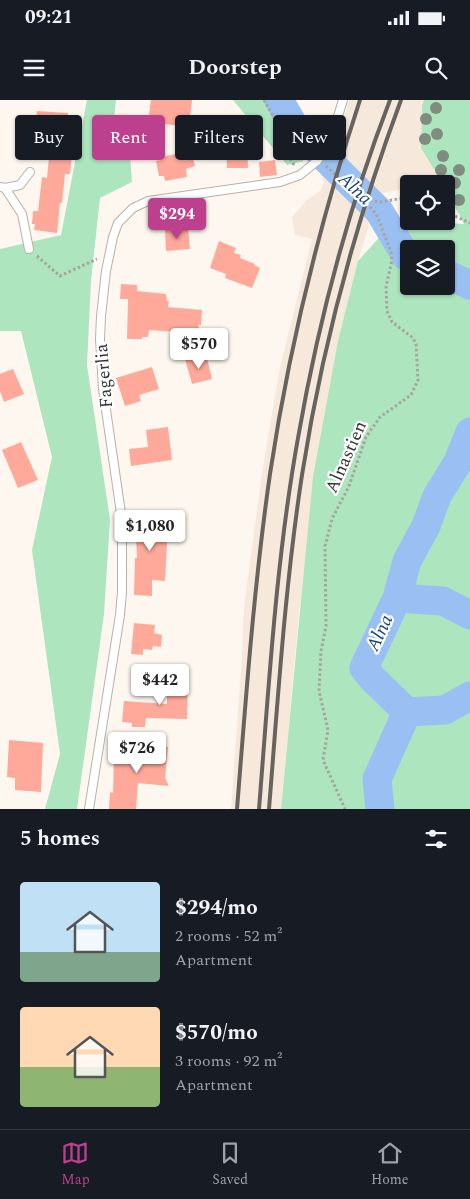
<!DOCTYPE html>
<meta charset="utf-8">
<style>
body{margin:0;font-family:Spectral,serif;background:#242831;color:#f1f3f6;height:100vh;display:flex;flex-direction:column;font-size:19px;white-space:nowrap}
*{box-sizing:border-box;margin:0}
p{font-size:16px;color:#9ea1a6}
.icon{flex:none;width:28px;height:28px;fill:none;stroke:currentColor;stroke-width:2;stroke-linecap:round;stroke-linejoin:round}
.map{position:relative;height:709px;overflow:hidden}
.panel{display:flex;flex-direction:column;background:#171b24;flex:1}
.panel>*{flex:none}
.hud{position:absolute;left:15px;top:15px;width:440px;height:45px;display:flex;gap:10px}
.fabs{position:absolute;left:400px;top:75px;display:grid;gap:10px}
.fabs a{display:grid;place-items:center;width:55px;height:55px;border-radius:5px;background:#171b24;box-shadow:0 1px 4px #0004;font-size:25px}
.price{position:absolute;translate:-50% -42px;padding:0 11px;border-radius:5px;background:#fff;color:#222;font-size:16px;line-height:32px;filter:drop-shadow(0 1px 2px #0008)}
.price::after{content:'';position:absolute;left:50%;top:30px;width:15px;height:11px;margin-left:-8px;background:inherit;clip-path:polygon(0 0,100% 0,50% 100%)}
.price.active{background:#bd408e;color:#fff}
ul{padding:0;list-style:none}
li{display:flex;align-items:center;gap:15px;height:125px;padding:0 20px}
li span{display:grid;place-items:center;flex:none;width:140px;height:100px;border-radius:5px;color:#555}
li>.icon{margin-inline-start:auto}
span .icon{width:60px;height:60px;fill:#fffc;stroke-width:1}
li b{font-size:21px}
h2{display:flex;justify-content:space-between;align-items:center;height:60px;padding:0 20px;font-size:21px}
.tag{padding:0 18px;border-radius:5px;background:#171b24;box-shadow:0 1px 4px #0004;font-size:18px;line-height:45px}
.tag.active{background:#bd408e;color:#fff}
.status{display:flex;justify-content:space-between;align-items:center;height:35px;padding:0 25px;background:#171b24;direction:ltr}
.status svg{height:14px;fill:currentColor}
header{display:flex;justify-content:space-between;align-items:center;height:65px;padding:0 20px;background:#171b24;font-size:22px;font-weight:700}
.menu{display:flex;justify-content:space-around;align-items:center;height:70px;border-top:1px solid #363941;background:#171b24;font-size:14px;color:#9ea1a6}
.menu a{display:grid;justify-items:center;gap:2px}
.menu .active{color:#bd408e}
.map>svg:first-child{display:block}
</style>
<div class="status"><b>09:21</b><svg viewBox="0 0 49 12"><path d="M0 12V9h3v3zM5 12V6h3v6zM10 12V3h3v9zM15 12V0h3v12zM26 1h20v11H26zM47 4h2v5h-2z"/></svg></div>
<header><svg class="icon" aria-label="menu" viewBox="0 0 24 24"><path d="M4 6h16M4 12h16M4 18h16"/></svg>Doorstep<svg class="icon" aria-label="search" viewBox="0 0 24 24"><circle cx="10" cy="10" r="6"/><path d="M15 15l6 6"/></svg></header>
<div class="map">
<svg width="470" height="709" viewBox="0 0 470 709">
<rect width="100%" height="100%" fill="#fef7ef"/>
<path fill="#f6e9dc" d="M349 0H424L422 5 421 48 442 82 409 84V88L382 93H374L367 116 369 126 358 161 299 513 281 709H231L242 554 244 507 261 380 279 272 312 139 295 135 292 117 306 101 321 90 324 82 320 72 322 66 340 35Z"/>
<path fill="#ace5be" fill-rule="evenodd" d="M87 0H116L112 38 130 55 132 82 100 98 91 180 87 265 110 420 104 514 77 709H45L60 654 32 450 52 357 21 231H0V149L61 135Z
M233 0H275L283 17 307 45 303 61 287 65Z
M424 0H470V709H281L313 377 338 241 358 161 395 120 464 124 446 90V84H443L421 48 422 5ZM409 149H446V186H409Z"/>
<g fill="none" stroke-linecap="round" stroke-linejoin="round">
<path stroke="#9ac0f3" stroke-width="29" d="M279 0 301 38 314 47 379 111 406 156 409 158
M446 174 470 185
M470 332 458 362 437 396 426 426 407 461 397 498 443 501 470 515
M397 498 364 568 372 578 407 612
M380 709 377 679 407 612 445 610 470 596"/>
</g>
<path fill="#fea99a" d="M151 0H192L189 27 148 22Z
M37 11 68 13 67 24 78 25 75 45H73L70 74H65L62 103H60L57 133 34 130 35 124H32L33 111H38L42 77 47 78 51 36 50 31 35 29Z
M247 43 248 68H227L226 46Z
M181 53H192L195 66 186 69 187 77 165 81 164 76H159L156 61 161 60V57Z
M275 60 277 75 260 77 259 62Z
M188 128 190 149 166 151 165 130Z
M219 141 236 148 234 153 241 155 240 158 255 164 254 165 260 168 252 188 225 178 226 174 210 168Z
M121 184 137 185V191L166 194 167 201H169L168 207 202 210 201 225H198L203 241H181L178 232 149 230 148 237H142V239H127L128 199H120Z
M207 258 212 279 192 284 185 259Z
M152 267 159 289 139 295 141 301 125 306 116 278Z
M13 269 24 294 4 302 0 291V274Z
M168 327 172 360 131 366 129 349 148 347 146 330Z
M21 342 38 380 18 388 2 350Z
M156 411V418L166 417 167 443 165 481 152 480V496L134 495 135 458H137L135 412Z
M134 523 155 525 154 533 162 535 161 547 153 546 152 550 143 549V555L131 554Z
M167 579 188 580 187 619 146 618 145 627H132V623L122 622 124 601 167 604Z
M9 640 43 643 41 692 15 690V678L7 677Z
M136 644 168 647 165 678 169 686 138 683 136 709H109L110 692 113 693 114 655 135 656Z"/>
<g fill="none" stroke-linecap="round" stroke-linejoin="round">
<defs>
<path id="service" d="M325 49 335 26 343 0
M0 87 5 88 20 85 30 72
M5 88 22 114 29 149
M89 709 120 515 122 492V420L103 289 100 239 101 216 106 171 113 137 118 123 133 108 148 101 280 82 300 75 317 61"/>
</defs>
<use href="#service" stroke="#b7b1a9" stroke-width="10"/>
<path stroke="#a7a39d" stroke-width="3" stroke-dasharray="2.5 2.5" stroke-linecap="butt" d="M264 0 284 35 298 46 310 51
M294 65 285 50 295 52 298 46
M326 66 373 110 377 116 391 152 392 160 386 187 387 211 392 222 413 238 416 244 418 280 411 295 380 317 366 337 349 386 332 419 325 446 326 526 321 551 319 591 328 630 323 660 345 709
M360 99 381 102 409 97
M446 112 470 123
M37 156 60 176 97 159"/>
<use href="#service" stroke="#fff" stroke-width="8"/>
<path stroke="#67645f" stroke-width="4" d="M237 709C246 597 254 485 270 374 289 247 320 122 360 0
M259 709C269 585 276 460 298 338 318 223 348 109 390 0
M269 709C278 598 285 486 302 375 322 247 356 121 401 0"/>
<defs>
<path id="service-bridge" d="M317 61 325 49"/>
</defs>
<use href="#service-bridge" stroke="#b7b1a9" stroke-width="10" stroke-linecap="butt"/>
<use href="#service-bridge" stroke="#fff" stroke-width="8"/>
</g>
<g fill="#7f8d7f">
<circle cx="436" cy="8" r="6"/>
<circle cx="426" cy="19" r="6"/>
<circle cx="437" cy="34" r="6"/>
<circle cx="425" cy="39" r="6"/>
<circle cx="443" cy="56" r="6"/>
<circle cx="441" cy="70" r="6"/>
<circle cx="459" cy="70" r="6"/>
<circle cx="455" cy="83" r="6"/>
<circle cx="459" cy="100" r="6"/>
</g>
<g text-anchor="middle" dominant-baseline="central" stroke-width="4.5" stroke-linejoin="round" paint-order="stroke">
<g font-size="18" fill="#353330" stroke="#fff">
<text transform="translate(104 276) rotate(-95)">Fagerlia</text>
<text transform="translate(346 357) rotate(-66)">Alnastien</text>
</g>
<g font-size="19" font-style="italic" fill="#16447c" stroke="#fff">
<text transform="translate(355 89) rotate(43)">Alna</text>
<text transform="translate(380 533) rotate(-65)">Alna</text>
</g>
</g>
</svg>
<div class="fabs">
<a><svg class="icon" aria-label="locate" viewBox="0 0 24 24"><circle cx="12" cy="12" r="6"/><path d="M12 2v4M12 18v4M2 12h4M18 12h4"/></svg></a>
<a><svg class="icon" aria-label="layers" viewBox="0 0 24 24"><path d="M12 4l9 5-9 5-9-5zM3 14l9 5 9-5"/></svg></a>
</div>
<b class="price active" style="left:177px;top:140px">$294</b>
<b class="price" style="left:199px;top:270px">$570</b>
<b class="price" style="left:150px;top:452px">$1,080</b>
<b class="price" style="left:160px;top:606px">$442</b>
<b class="price" style="left:137px;top:674px">$726</b>
<div class="hud">
<a class="tag">Buy</a>
<a class="tag active">Rent</a>
<a class="tag">Filters</a>
<a class="tag">New</a>
</div>
</div>
<section class="panel">
<h2>5 homes<svg class="icon" aria-label="filters" viewBox="0 0 24 24"><path d="M4 7h16M4 17h16"/><circle cx="9" cy="7" r="2"/><circle cx="15" cy="17" r="2"/></svg></h2>
<ul>
<li><span style="background:linear-gradient(#bfe0f5 70%,#7fa58c 0)"><svg class="icon" aria-label="home" viewBox="0 0 24 24"><path d="M3 11l9-7 9 7M6 9v11h12V9"/></svg></span><div><b>$294/mo</b><p>2 rooms · 52 m²</p><p>Apartment</p></div></li>
<li><span style="background:linear-gradient(#ffd9b3 60%,#8fb573 0)"><svg class="icon" aria-label="home" viewBox="0 0 24 24"><path d="M3 11l9-7 9 7M6 9v11h12V9"/></svg></span><div><b>$570/mo</b><p>3 rooms · 92 m²</p><p>Apartment</p></div></li>
</ul>
</section>
<nav class="menu">
<a class="active"><svg class="icon" aria-label="map" viewBox="0 0 24 24"><path d="M3 6l6-2 6 2 6-2v14l-6 2-6-2-6 2zM9 4v14M15 6v14"/></svg>Map</a>
<a><svg class="icon" aria-label="saved" viewBox="0 0 24 24"><path d="M7 4h10v16l-5-4-5 4z"/></svg>Saved</a>
<a><svg class="icon" aria-label="home" viewBox="0 0 24 24"><path d="M3 11l9-7 9 7M6 9v11h12V9"/></svg>Home</a>
</nav>
